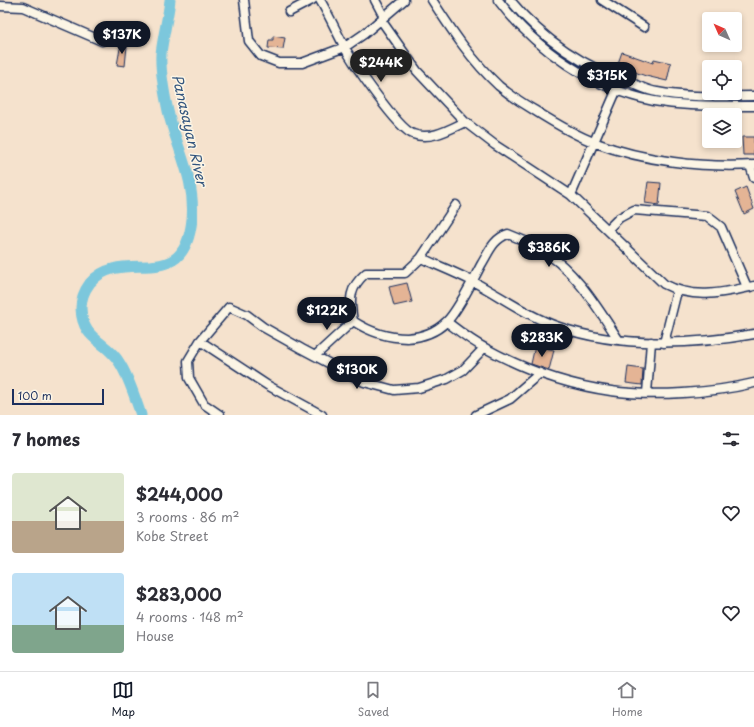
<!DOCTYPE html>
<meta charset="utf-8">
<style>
body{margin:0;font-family:"Playpen Sans",sans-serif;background:#f2f2f3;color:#2b2b33;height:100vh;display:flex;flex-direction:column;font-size:15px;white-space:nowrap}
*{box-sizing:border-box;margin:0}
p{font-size:13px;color:#7c7c81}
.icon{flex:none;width:22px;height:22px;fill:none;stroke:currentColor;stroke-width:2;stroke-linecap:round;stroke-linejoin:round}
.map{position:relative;height:415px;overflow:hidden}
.drawer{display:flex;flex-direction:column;background:#fff;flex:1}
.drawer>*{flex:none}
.needle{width:26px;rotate:315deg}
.fabs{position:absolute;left:702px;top:12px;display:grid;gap:8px}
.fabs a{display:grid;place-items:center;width:40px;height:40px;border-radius:4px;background:#fff;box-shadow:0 2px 6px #0003;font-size:20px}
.scale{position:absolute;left:12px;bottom:10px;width:92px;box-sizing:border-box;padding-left:4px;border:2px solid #1b2f5e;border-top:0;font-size:11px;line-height:14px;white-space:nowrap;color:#1b2f5e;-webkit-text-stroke:3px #fcf5e5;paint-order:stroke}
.price{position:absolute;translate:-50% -34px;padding:0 9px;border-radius:14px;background:#111827;color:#fff;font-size:13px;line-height:26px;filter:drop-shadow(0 1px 2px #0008)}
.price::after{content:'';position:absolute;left:50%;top:24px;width:12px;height:9px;margin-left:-6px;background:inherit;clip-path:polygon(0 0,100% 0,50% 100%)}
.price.selected{background:#222;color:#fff}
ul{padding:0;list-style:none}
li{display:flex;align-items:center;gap:12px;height:100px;padding:0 12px}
li span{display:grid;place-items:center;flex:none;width:112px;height:80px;border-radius:4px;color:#555}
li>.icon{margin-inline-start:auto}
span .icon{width:48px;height:48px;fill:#fffc;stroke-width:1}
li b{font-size:17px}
h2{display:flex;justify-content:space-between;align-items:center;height:48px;padding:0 12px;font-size:17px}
.tab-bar{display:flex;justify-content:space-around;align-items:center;height:56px;border-top:1px solid #e1e1e2;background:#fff;font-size:11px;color:#7c7c81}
.tab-bar a{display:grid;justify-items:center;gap:2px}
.tab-bar .selected{color:#111827}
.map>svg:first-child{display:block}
</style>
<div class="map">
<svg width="754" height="415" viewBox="0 0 754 415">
<rect width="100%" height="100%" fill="#f5e2cd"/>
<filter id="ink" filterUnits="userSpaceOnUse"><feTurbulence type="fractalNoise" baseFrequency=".025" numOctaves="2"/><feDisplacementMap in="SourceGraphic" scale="8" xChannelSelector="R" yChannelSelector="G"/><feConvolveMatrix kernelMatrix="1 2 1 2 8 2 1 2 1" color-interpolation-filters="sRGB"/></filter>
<g filter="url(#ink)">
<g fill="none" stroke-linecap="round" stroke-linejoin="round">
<path stroke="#7cc7dc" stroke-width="11" d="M141 415C135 398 129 377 119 362 106 340 82 341 81 308 81 298 84 291 90 283 123 244 184 298 192 219 196 180 176 147 168 111 164 92 160 72 161 54 163 36 168 18 170 0"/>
</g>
<path fill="#e4b495" stroke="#1b2f5e" d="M273 36 285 38 283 49 268 48 269 40H273Z
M121 43H125L127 46 125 66 117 65Z
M622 52 653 63 654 59 671 63 667 81 646 76 617 66Z
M742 137H754V155H743Z
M648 182 661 183 659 205 645 203Z
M746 187 754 209 744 214 735 192Z
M407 283 412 302 394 306 389 287Z
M535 346 554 350 549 370 531 364Z
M628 367 643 369 642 385 626 383Z"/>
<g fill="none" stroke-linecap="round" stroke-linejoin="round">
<defs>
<path id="minor" d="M244 0 249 41 261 56 279 63H302L345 47 364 34 404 0
M320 0C329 15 336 31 344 46 353 63 398 129 413 134 430 141 450 129 465 122
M375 0 384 17
M432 0C452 31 472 61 499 86 510 95 522 103 534 110 553 122 574 135 596 143 644 161 702 168 754 165
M498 0C535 49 593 89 654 101 687 107 721 105 754 106
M510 0C543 40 585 68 634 84 641 87 649 91 657 92 688 98 722 96 754 96
M602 0 644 27
M0 6 23 7 102 41
M289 12 312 0
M381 20 417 71 465 122 495 145 571 195 664 284C694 300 722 293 754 286
M750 165 754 178
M571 195 617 89
M608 229 619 218 634 210 707 216 721 227 747 287
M421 258C439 266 457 273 474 282 502 297 529 317 559 327 619 348 693 345 754 334
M353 321C370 332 387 338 407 338 421 337 436 332 446 322 455 315 475 277 481 265 489 252 493 239 508 234 518 238 528 242 537 247 573 267 596 305 618 339
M353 321C349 299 349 288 366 273H405L421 258 456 205
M447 322C459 331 471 341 485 348 523 369 568 385 611 391 653 397 713 393 754 383
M200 341 267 385 322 415
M664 343 677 291
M315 356 353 321
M647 393 651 342
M220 415 204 404 189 378 188 361 200 341 229 307 247 315 263 327 302 349 364 382 394 390 419 388 447 379 463 370 484 348
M476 415 510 399 540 373"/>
</defs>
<use href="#minor" stroke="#1b2f5e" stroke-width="11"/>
<use href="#minor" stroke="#fcf5e5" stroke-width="8"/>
</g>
</g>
<g text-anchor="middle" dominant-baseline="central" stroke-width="3" stroke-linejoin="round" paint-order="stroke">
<g font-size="14" font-style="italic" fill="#33557e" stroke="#fcf5e5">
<text transform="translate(190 130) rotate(77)">Panasayan River</text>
</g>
</g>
</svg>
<div class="fabs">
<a><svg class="needle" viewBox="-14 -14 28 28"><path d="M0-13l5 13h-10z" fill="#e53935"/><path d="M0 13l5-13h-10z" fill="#7c7c81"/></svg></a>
<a><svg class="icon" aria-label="locate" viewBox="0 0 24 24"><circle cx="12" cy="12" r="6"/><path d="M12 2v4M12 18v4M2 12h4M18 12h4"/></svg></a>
<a><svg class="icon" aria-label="layers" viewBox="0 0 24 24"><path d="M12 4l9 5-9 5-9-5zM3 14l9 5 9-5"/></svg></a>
</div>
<div class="scale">100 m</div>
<b class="price" style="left:122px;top:55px">$137K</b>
<b class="price selected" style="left:381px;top:83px">$244K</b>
<b class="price" style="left:607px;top:96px">$315K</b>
<b class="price" style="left:549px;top:268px">$386K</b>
<b class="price" style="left:327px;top:331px">$122K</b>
<b class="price" style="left:542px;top:358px">$283K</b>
<b class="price" style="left:357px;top:390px">$130K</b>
</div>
<section class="drawer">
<h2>7 homes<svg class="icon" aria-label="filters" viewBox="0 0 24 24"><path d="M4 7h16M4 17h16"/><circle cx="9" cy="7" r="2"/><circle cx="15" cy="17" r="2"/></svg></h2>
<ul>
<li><span style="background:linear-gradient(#dfe7d0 60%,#b9a48a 0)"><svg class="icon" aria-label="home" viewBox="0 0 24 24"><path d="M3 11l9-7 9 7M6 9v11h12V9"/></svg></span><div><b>$244,000</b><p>3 rooms · 86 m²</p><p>Kobe Street</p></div><svg class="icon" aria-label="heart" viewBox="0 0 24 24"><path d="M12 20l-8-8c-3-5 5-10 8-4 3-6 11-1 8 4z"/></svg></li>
<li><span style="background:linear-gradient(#bfe0f5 65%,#7fa58c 0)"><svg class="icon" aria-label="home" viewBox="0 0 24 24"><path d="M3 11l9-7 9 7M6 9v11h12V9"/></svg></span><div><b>$283,000</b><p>4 rooms · 148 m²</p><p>House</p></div><svg class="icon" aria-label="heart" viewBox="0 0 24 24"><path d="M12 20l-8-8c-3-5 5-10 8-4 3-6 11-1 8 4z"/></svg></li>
</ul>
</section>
<nav class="tab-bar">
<a class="selected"><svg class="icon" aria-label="map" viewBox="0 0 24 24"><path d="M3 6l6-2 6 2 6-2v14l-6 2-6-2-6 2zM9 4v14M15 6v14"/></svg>Map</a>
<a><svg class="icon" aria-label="saved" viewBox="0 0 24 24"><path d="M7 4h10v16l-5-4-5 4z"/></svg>Saved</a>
<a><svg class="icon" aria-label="home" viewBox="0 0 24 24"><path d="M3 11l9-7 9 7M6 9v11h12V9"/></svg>Home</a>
</nav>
